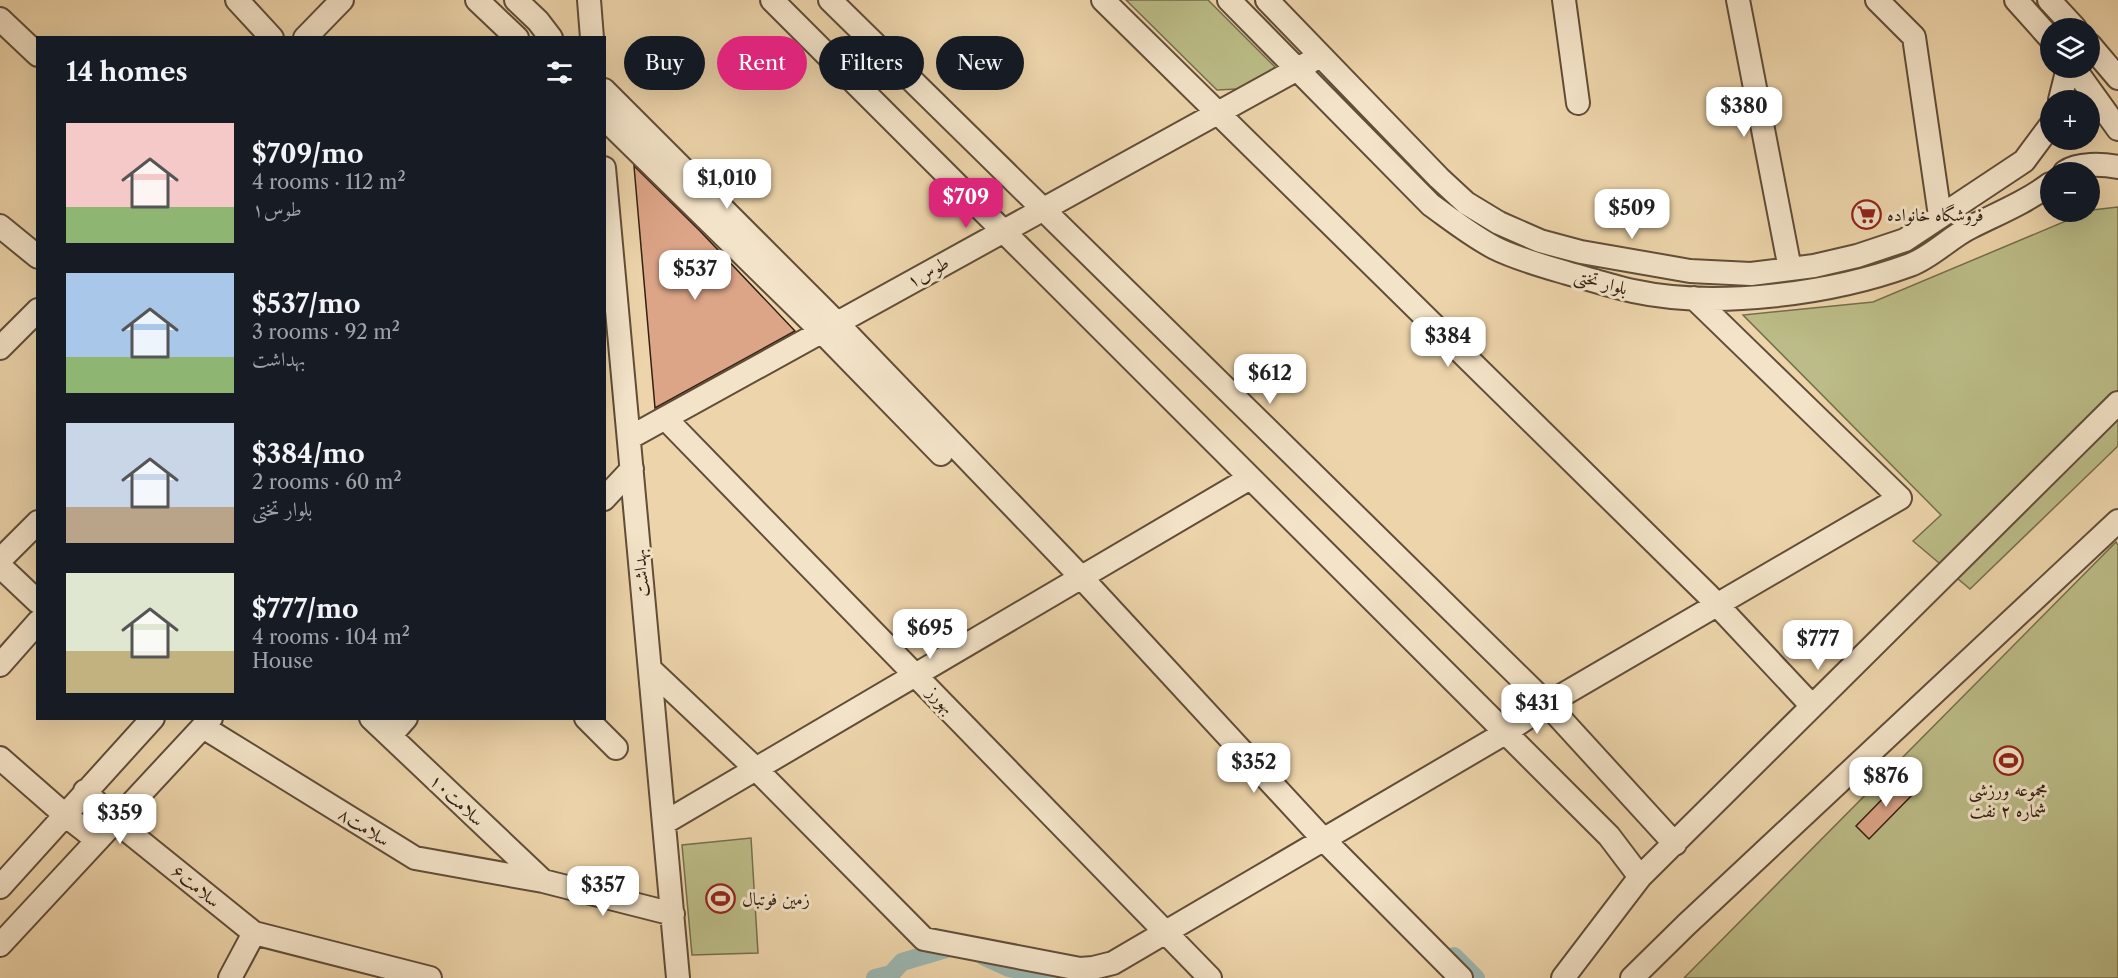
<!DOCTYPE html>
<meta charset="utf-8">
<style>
body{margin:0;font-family:"Libre Caslon Text",Amiri,serif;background:#242831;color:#f1f3f6;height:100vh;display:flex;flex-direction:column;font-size:22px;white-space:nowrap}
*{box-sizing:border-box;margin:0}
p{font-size:20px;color:#9ea1a6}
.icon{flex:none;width:33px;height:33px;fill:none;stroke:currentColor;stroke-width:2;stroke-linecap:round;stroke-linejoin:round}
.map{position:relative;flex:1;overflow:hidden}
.side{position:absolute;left:36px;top:36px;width:570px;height:684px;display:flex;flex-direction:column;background:#171b24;border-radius:0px;box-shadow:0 6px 24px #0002}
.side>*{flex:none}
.top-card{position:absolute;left:624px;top:36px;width:570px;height:54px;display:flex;gap:12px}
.tools{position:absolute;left:2040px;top:18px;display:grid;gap:12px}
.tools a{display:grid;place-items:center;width:60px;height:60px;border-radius:50%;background:#171b24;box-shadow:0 6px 24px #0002;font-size:30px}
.price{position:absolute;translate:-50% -51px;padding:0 14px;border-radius:12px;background:#fff;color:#222;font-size:20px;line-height:39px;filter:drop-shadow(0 2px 3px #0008)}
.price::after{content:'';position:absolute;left:50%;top:36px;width:18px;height:14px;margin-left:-9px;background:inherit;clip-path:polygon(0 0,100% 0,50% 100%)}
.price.active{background:#db2777;color:#fff}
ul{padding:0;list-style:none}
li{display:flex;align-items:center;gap:18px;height:150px;padding:0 30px}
li span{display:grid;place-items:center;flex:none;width:168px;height:120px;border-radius:0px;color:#555}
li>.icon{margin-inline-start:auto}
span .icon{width:72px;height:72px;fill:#fffc;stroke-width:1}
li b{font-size:26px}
h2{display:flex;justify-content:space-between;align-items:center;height:72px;padding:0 30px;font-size:26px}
.chip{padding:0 21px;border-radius:27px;background:#171b24;box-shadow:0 6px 24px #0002;font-size:21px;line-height:54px}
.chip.active{background:#db2777;color:#fff}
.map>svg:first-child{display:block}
</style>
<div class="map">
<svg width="2118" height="978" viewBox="0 0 2118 978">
<rect width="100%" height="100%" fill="#edd4aa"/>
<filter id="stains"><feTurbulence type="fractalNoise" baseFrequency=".00333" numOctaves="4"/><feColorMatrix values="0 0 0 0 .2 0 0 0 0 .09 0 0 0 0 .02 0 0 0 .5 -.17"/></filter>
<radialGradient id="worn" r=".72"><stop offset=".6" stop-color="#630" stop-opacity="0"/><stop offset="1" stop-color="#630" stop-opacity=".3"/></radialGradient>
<path fill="#bbbc87" stroke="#766e4c" stroke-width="1.5" d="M1126 0H1208L1283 75 1257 88 1217 90Z
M2118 207V446L1970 589 1913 541 1941 515 1743 315 1873 302 2092 210Z
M2116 542 2118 545V978H1684Z
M751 838 758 953 692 955 682 845Z"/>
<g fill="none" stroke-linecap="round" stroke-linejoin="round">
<path stroke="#9bb7b1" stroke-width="18" d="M983 956 1009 968 1059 978
M1454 956 1476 978
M875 978 891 974 902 962 956 946"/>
</g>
<path fill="#dda588" stroke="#322012" stroke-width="1.5" d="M634 166 700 231 795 331 655 408Z
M1903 778 1916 791 1869 839 1856 826Z"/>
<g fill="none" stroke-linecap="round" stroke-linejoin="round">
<defs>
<path id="minor" d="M237 0 272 38
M477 0 517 38
M516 0 538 21 551 38
M589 0 592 38
M772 0 1609 836 1640 877
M830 0 1547 704 1675 844
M1103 0 1707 594 1812 706
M1229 0 1431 205C1452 220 1472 236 1495 248 1517 259 1543 266 1567 273 1589 279 1611 286 1633 291 1715 309 1831 294 1910 265 1932 257 1950 237 1971 227 1999 213 2026 202 2050 184
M1267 0 1439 178 1466 203 1499 223 1540 241 1581 252 1690 271 1751 274 1814 266 1857 256 1905 240 2024 161 2050 126
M1564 0 1578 103
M1738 0 1790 269
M1877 0 1914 37 1940 216
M2016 0 2050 38
M2049 0 2075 28
M0 19 38 55
M305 38 342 0
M2090 45 2118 78
M2074 68 2118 129
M604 90 837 323 1081 577 1323 839 1461 978
M2060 100 2068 68
M604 118 821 331 941 454
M604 168 678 978
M2065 172C2078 163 2102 164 2118 167
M0 226 38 257
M0 348 38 310
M665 418 1210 978
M629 438 1310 62
M604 499 632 469
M0 560 38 522
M0 566 38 602
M0 665 38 622
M650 669 756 769 924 939 1080 969 1093 968 1113 963 1505 733 1547 704 1900 498 1694 298
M371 718 543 881
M586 718 616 748
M203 727 415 858 543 881 673 914
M390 736 406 718
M0 758 65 815 97 840
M85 791 114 820 254 933 430 978
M664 823 1250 478
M0 887 153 718
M0 945 211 718
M230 978 254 933
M1563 978 1640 877 2118 403
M1632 978 1686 925 2118 521"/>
</defs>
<use href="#minor" stroke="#614d38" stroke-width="26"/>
<use href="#minor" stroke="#f3e3c8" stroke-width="22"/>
</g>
<defs>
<symbol id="supermarket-ring" viewBox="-11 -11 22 22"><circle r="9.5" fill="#f3e3c8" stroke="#8f2418" stroke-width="1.5"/><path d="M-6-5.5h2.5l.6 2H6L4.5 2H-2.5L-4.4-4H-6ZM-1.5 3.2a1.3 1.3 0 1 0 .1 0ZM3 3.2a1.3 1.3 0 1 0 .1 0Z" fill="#8f2418"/></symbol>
<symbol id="stadium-ring" viewBox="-11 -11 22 22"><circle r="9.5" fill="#f3e3c8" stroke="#8f2418" stroke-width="1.5"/><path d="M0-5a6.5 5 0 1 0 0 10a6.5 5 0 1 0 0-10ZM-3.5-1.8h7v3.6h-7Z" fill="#8f2418"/></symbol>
</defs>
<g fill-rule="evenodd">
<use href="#supermarket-ring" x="1850" y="198" width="33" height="33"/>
<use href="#stadium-ring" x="1992" y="744" width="33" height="33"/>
<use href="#stadium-ring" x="704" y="882" width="33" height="33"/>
</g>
<g text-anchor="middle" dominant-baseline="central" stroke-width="6" stroke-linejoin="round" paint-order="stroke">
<g font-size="18" fill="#322012" stroke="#f3e3c8" text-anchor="start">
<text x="1887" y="215">فروشگاه خانواده</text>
<text x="2008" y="790" text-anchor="middle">مجموعه ورزشی<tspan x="2008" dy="21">شماره ۲ نفت</tspan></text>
<text x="742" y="899">زمین فوتبال</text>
</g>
<g font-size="18" fill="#322012" stroke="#f3e3c8">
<text transform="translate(928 272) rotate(-29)">طوس۱</text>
<text transform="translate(1601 282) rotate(15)">بلوار تختی</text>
<text transform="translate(641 573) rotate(-95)">بهداشت</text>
<text transform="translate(941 700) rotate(46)">بهورز</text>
<text transform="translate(457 800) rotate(43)">سلامت۱۰</text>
<text transform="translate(364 827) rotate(32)">سلامت۸</text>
<text transform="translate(196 886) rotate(39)">سلامت۶</text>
</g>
</g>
<rect width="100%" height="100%" filter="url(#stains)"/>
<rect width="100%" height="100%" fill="url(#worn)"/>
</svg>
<div class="tools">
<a><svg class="icon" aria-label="layers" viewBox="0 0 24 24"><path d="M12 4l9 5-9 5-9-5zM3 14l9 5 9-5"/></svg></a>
<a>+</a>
<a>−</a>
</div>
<b class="price" style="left:1744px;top:138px">$380</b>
<b class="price" style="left:727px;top:210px">$1,010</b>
<b class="price active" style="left:966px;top:229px">$709</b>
<b class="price" style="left:1632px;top:240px">$509</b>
<b class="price" style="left:695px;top:301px">$537</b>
<b class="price" style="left:1448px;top:368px">$384</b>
<b class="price" style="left:1270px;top:405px">$612</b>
<b class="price" style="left:930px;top:660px">$695</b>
<b class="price" style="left:1818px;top:671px">$777</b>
<b class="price" style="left:1537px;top:735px">$431</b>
<b class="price" style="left:1254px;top:794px">$352</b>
<b class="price" style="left:1886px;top:808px">$876</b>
<b class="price" style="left:120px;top:845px">$359</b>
<b class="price" style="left:603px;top:917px">$357</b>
<div class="top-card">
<a class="chip">Buy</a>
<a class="chip active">Rent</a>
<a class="chip">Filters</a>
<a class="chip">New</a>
</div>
<section class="side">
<h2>14 homes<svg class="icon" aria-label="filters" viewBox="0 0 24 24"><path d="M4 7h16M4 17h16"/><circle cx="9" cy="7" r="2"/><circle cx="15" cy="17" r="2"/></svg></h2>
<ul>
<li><span style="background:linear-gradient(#f6c9c9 70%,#8fb573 0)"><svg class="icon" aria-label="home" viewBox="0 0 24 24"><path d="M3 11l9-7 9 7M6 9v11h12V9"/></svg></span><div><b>$709/mo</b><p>4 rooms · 112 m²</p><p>طوس۱</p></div></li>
<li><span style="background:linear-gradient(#a9c7e8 70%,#8fb573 0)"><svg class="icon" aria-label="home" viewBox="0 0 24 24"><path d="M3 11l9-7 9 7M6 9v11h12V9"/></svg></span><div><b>$537/mo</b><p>3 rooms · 92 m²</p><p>بهداشت</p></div></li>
<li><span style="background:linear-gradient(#c9d6e8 70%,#b9a48a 0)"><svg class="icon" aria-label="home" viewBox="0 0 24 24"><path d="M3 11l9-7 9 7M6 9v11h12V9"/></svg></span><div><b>$384/mo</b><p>2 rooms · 60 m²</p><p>بلوار تختی</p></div></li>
<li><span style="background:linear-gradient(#dfe7d0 65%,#c2b280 0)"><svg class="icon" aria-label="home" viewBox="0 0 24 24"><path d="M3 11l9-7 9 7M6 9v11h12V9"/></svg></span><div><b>$777/mo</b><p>4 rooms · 104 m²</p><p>House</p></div></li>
</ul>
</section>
</div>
